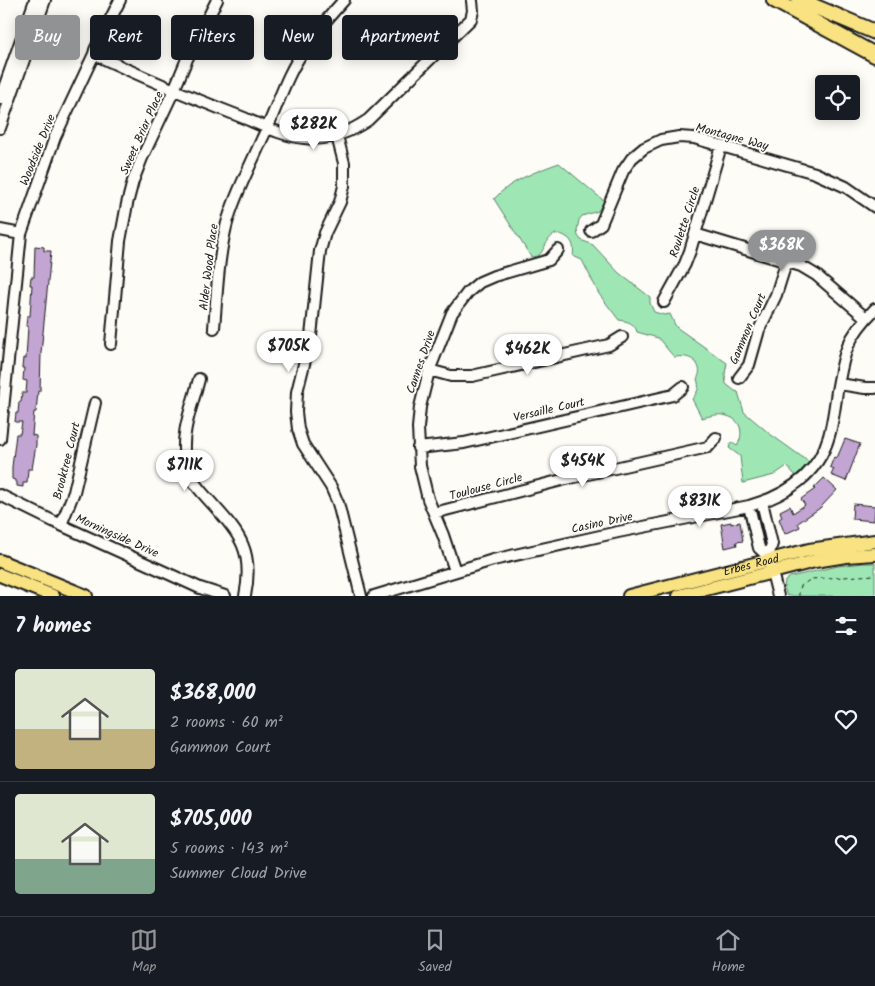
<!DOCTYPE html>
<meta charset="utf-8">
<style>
body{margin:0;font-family:Kalam,sans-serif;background:#242831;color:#f1f3f6;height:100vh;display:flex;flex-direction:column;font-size:19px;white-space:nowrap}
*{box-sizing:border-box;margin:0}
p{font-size:16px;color:#9ea1a6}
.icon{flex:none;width:28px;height:28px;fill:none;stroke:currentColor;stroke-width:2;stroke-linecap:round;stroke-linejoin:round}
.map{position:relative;height:596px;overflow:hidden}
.details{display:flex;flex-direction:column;background:#171b24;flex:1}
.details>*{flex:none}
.hud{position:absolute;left:15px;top:15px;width:500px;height:45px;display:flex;gap:10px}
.controls{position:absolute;left:815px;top:75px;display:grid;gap:10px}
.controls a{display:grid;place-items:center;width:45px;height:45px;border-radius:5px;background:#171b24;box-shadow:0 2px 12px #0003;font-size:25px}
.price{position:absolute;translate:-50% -42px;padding:0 11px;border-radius:18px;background:#fff;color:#222;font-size:16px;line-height:32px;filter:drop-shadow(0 1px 2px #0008)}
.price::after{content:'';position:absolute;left:50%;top:30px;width:15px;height:11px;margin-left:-8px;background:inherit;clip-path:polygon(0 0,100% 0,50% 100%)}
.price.selected{background:#919294;color:#fff}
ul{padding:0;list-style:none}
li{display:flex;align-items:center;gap:15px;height:125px;padding:0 15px}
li+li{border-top:1px solid #363941}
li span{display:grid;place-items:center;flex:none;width:140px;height:100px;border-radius:5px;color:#555}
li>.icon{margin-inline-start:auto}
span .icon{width:60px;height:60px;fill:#fffc;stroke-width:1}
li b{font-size:21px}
h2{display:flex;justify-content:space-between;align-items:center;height:60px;padding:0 15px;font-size:21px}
.pill{padding:0 18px;border-radius:5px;background:#171b24;box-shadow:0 2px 12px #0003;font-size:18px;line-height:45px}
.pill.selected{background:#919294;color:#fff}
.tab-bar{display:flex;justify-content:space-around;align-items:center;height:70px;border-top:1px solid #363941;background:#171b24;font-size:14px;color:#9ea1a6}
.tab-bar a{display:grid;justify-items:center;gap:2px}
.tab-bar .selected{color:#919294}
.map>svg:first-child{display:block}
</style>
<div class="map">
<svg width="875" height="596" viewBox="0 0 875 596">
<rect width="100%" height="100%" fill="#fdfcf7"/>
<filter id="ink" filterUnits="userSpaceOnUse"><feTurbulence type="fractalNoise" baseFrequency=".02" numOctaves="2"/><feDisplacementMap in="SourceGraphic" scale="10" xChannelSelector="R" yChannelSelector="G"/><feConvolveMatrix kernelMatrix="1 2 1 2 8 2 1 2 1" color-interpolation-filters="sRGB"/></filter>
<g filter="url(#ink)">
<path fill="#9ee7b5" stroke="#5d8268" d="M559 163 604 201 598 211 582 216 579 220 577 230 578 236 581 240 593 245 619 273 650 297V303L654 312 664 315 670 314 676 327 727 363 725 374 726 384 735 391 738 392 744 412 770 434 809 462 796 476 787 466 774 475 743 483 740 456 729 448 731 442 737 446C744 434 742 420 727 416 719 413 710 416 702 418L692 399C698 392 700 387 697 379 703 370 697 359 686 357 683 356 677 357 674 357L658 338 637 332C635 323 627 321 619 320L599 294 582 260 573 256C574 249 574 243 568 238 549 224 546 250 539 255 538 256 533 257 531 257L494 199C511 180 535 172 559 163Z
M864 563H875V596H787L784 587 785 581 790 577 838 566Z"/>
<path fill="#c2a5d2" stroke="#1c1c1c" d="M35 246 44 247V251H51L41 353 40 391H38L36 412H34L32 435 36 436V445L32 469H28L27 483H23V487L17 486V482H15V480L12 479V467L16 434H20L22 422H15L16 413H18L19 402H21L22 393H26L27 381 23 380 24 368H22L23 358 26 359 28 326H26L27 316H30L32 285H30L31 277H34Z
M845 439 860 444 846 481 831 475 834 469 830 467 834 457 837 458Z
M824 478 837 490 820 508 798 523 800 527 785 534 779 519 782 517 780 511 790 506 793 513 805 505 801 499 815 489 814 488Z
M853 504 875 506 874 521 852 519Z
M731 522V524L740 522 743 541 736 542 737 545 725 548 721 524Z"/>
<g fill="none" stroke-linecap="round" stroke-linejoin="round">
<defs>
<path id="minor" d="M94 54C142 77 190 97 239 116 259 124 282 136 304 138 328 141 349 133 368 120L471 19 473 11 472 1
M0 99 35 0
M0 128 45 0
M337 136 344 163V186L340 202 325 233 320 251 311 336 297 392 296 412 298 429 303 444 331 487 338 503 361 596
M0 230 21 234
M591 231 601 224 623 171 632 158 644 148 661 140 679 137 694 138 815 173 846 187 875 207
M695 234 801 266 816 275 866 318
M664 302 685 264 690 251 721 146
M214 328C217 294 218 257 227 223 235 194 250 167 262 139 272 119 279 97 289 76 302 48 323 23 344 0
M111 344 120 241 127 204 133 181 142 158 174 90 187 59 217 0
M429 370 451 376H472L609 345 622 337
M739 378 749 365 759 330 776 295 787 260
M199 379C193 404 180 433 185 459 187 475 196 486 207 498 237 532 255 547 245 596
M839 384 865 388H875
M0 439 21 234 55 137 94 54 95 50 120 0
M418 448 464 443 673 395 683 387
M0 495 61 525 200 588 225 596
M762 502 772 544 768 556
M749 506 759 548 768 556 778 596
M434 513 566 479 708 447 716 438
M61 525 74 492 95 403
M455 571 443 535 428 499 420 466 418 428 420 407 429 371 452 313 468 292 480 282 494 276 549 260 558 250
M374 596 493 560 618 532 749 506C785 496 818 475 829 436 833 422 835 406 837 391 840 376 842 360 848 346 854 332 864 320 875 309"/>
<g id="major">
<path d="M0 561 86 596"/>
<path d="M0 575 53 596"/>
<path id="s1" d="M629 596 809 550 875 541"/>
<path d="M679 596 815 561 846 556 875 554"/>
</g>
<path id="highway" d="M774 0 875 55
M799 0 875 32"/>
</defs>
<use href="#minor" stroke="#1c1c1c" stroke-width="14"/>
<use href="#major" stroke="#1c1c1c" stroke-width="16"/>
<use href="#highway" stroke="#1c1c1c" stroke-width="18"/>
<path stroke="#1c1c1c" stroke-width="1" stroke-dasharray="4 4" stroke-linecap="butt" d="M799 596V591L801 586 811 579 875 575"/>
<use href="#minor" stroke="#fdfcf7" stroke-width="10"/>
<use href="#major" stroke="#f8e281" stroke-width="12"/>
<use href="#highway" stroke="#f8e281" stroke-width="14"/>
</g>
</g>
<g text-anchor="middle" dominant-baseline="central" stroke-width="4" stroke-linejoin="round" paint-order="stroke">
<g font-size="12" fill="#1c1c1c" stroke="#fdfcf7">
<text transform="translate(142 133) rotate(-66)">Sweet Briar Place</text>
<text transform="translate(732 137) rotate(15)">Montagne Way</text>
<text transform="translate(38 150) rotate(-68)">Woodside Drive</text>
<text transform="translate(685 222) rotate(-72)">Roulette Circle</text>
<text transform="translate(209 267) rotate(-83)">Alder Wood Place</text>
<text transform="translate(748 329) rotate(-67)">Gammon Court</text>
<text transform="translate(421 362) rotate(-71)">Cannes Drive</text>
<text transform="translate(549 410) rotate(-13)">Versaille Court</text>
<text transform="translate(67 461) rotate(-76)">Brooktree Court</text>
<text transform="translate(486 487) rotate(-15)">Toulouse Circle</text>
<text transform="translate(602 523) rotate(-12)">Casino Drive</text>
<text transform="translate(117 536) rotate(24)">Morningside Drive</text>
<text stroke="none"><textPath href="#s1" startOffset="126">Erbes Road</textPath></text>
</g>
</g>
</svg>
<div class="controls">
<a><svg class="icon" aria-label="locate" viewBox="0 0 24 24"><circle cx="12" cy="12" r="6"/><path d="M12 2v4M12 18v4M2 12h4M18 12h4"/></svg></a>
</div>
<b class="price" style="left:314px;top:151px">$282K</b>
<b class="price selected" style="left:782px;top:272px">$368K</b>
<b class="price" style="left:289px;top:373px">$705K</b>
<b class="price" style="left:528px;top:376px">$462K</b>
<b class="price" style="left:583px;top:488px">$454K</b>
<b class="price" style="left:185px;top:492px">$711K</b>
<b class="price" style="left:700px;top:528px">$831K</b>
<div class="hud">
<a class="pill selected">Buy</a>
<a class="pill">Rent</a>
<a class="pill">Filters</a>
<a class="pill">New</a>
<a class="pill">Apartment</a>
</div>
</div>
<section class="details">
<h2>7 homes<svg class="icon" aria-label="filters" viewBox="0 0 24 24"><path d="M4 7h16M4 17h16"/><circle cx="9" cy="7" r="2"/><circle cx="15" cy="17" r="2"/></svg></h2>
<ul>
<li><span style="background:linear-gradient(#dfe7d0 60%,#c2b280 0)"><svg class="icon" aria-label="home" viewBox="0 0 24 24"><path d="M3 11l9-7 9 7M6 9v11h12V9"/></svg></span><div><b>$368,000</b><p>2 rooms · 60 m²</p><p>Gammon Court</p></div><svg class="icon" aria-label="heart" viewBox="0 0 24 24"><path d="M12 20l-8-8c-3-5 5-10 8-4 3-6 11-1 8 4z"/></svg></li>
<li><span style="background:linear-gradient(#dfe7d0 65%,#7fa58c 0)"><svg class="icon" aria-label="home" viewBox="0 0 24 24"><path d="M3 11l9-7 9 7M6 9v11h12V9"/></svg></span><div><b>$705,000</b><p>5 rooms · 143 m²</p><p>Summer Cloud Drive</p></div><svg class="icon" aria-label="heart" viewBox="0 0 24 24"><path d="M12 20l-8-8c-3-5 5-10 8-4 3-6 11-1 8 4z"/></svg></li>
</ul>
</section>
<nav class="tab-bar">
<a class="selected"><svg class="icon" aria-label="map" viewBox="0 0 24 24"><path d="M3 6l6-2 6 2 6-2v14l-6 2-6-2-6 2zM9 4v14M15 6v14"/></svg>Map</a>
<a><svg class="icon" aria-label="saved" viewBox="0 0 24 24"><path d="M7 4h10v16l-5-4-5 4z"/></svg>Saved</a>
<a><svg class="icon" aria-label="home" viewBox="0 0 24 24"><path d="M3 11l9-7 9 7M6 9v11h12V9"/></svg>Home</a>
</nav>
